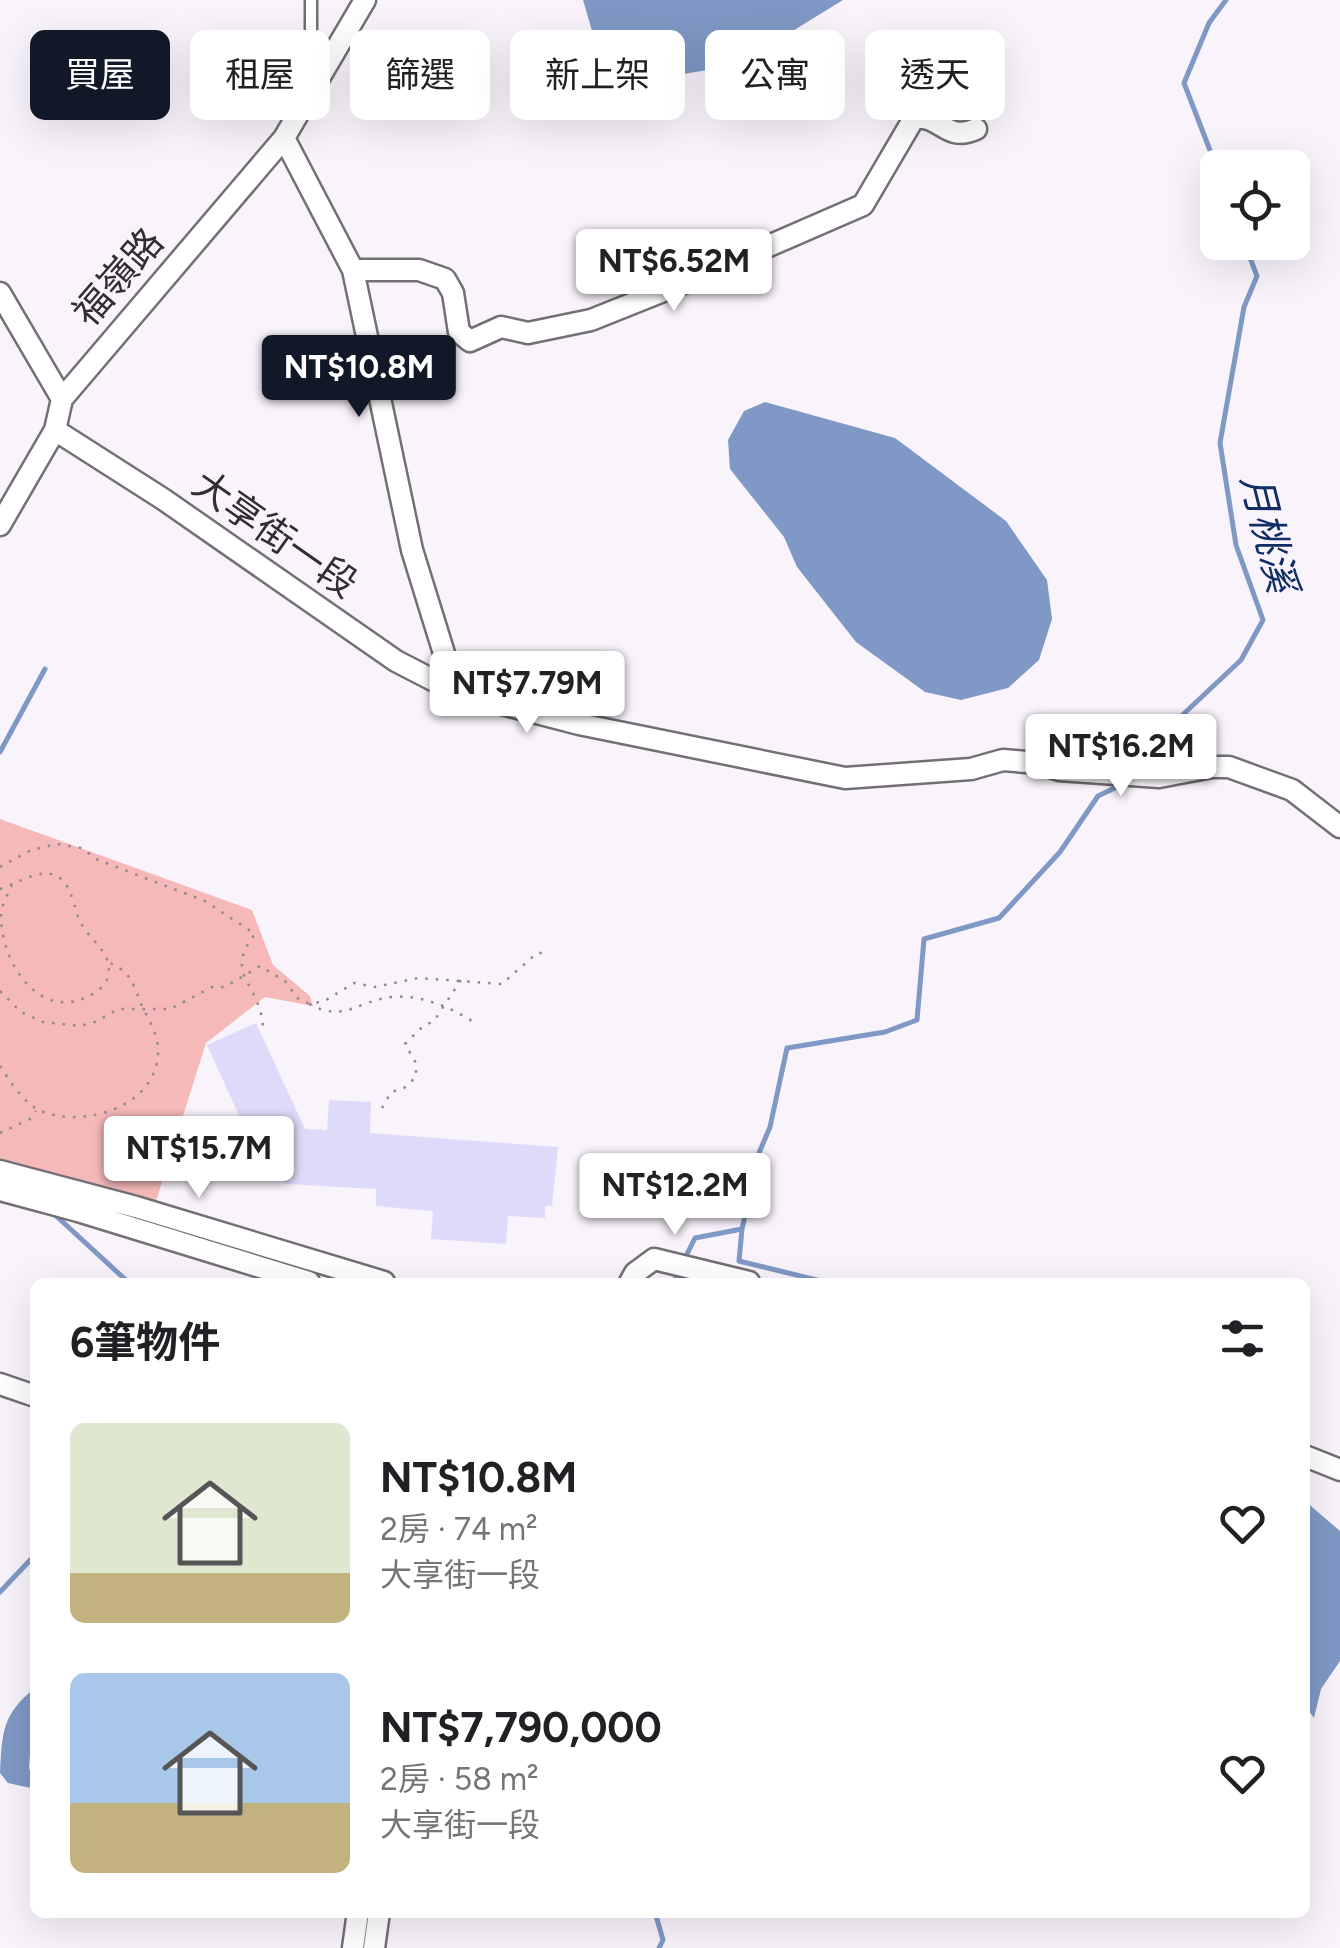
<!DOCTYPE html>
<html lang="zh-TW">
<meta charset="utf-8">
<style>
body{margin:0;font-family:Figtree,"Noto Sans TC",sans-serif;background:#f2f2f2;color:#202124;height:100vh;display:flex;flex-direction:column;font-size:38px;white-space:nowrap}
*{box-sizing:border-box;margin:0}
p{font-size:32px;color:#757577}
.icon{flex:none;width:55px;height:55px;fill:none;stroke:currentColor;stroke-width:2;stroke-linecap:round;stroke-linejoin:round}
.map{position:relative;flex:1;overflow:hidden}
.drawer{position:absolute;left:30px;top:1278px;width:1280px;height:640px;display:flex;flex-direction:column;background:#fff;border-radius:15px;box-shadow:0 10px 40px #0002}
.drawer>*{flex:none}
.banner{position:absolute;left:30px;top:30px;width:1280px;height:90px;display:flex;gap:20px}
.fabs{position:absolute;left:1200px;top:150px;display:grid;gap:20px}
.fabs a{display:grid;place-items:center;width:110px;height:110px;border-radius:15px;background:#fff;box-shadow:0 10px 40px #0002;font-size:50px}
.price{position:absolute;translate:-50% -85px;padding:0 22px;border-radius:10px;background:#fff;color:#222;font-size:32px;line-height:65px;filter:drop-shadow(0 2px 5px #0008)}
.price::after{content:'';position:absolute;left:50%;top:60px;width:30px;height:22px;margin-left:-15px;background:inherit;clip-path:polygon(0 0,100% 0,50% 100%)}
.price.current{background:#111827;color:#fff}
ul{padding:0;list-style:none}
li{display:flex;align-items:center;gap:30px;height:250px;padding:0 40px}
li span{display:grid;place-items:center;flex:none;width:280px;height:200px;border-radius:15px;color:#555}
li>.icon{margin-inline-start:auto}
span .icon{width:120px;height:120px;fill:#fffc;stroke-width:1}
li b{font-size:42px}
h2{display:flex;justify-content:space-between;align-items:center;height:120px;padding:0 40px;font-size:42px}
.tag{padding:0 35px;border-radius:15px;background:#fff;box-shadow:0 10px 40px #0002;font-size:35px;line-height:90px}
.tag.current{background:#111827;color:#fff}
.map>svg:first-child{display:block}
</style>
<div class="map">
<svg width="1340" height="1948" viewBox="0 0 1340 1948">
<rect width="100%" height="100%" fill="#f9f3fb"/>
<path fill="#f6b9b9" d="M0 819 252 910 273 965 310 996 313 1006 265 997 206 1043 156 1201 0 1159Z"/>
<path fill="#7f98c5" d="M583 0H843L737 65 666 77 600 58Z
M765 402 895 438 1006 521 1047 580 1052 619 1039 660 1008 688 961 700 925 692 856 642 797 567 784 537 730 469 728 440 744 411Z
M1305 1501 1340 1531V1661L1321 1689 1314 1718 1305 1706Z
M35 1688 29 1769 35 1770V1789L8 1783 0 1773C2 1733 2 1714 35 1688Z"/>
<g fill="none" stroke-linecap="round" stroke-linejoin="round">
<path stroke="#7f98c5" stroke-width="5" d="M1218 171 1184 83 1209 23 1226 0
M0 752 45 669
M1145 772 1158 738 1241 660 1263 620 1236 545 1220 443 1244 307 1257 276 1244 242
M53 1213 128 1282
M687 1254 695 1238 742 1229
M673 1282 676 1278
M825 1282 739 1261 742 1229 759 1153 770 1127 787 1048 885 1032 917 1020 924 939 999 918 1060 852 1098 796 1127 782
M0 1592 35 1555
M655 1912 663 1940 659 1948"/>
</g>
<path fill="#dedbfa" d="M256 1023 305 1129 327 1130 329 1100 371 1102 370 1133 558 1147 552 1206H545V1218L508 1216 506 1244 431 1239 433 1211 376 1206V1189L287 1184 272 1177 263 1168 207 1045Z"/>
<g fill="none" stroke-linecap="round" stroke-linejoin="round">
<defs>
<path id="lane" d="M311 0V82"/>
<path id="street" d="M284 138 353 270 412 550 456 692
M353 270H419L445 279 453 293 459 332 470 341 501 327 528 333 591 320 686 282 863 205 914 118C941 114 946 143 976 129
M0 293 62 399
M55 430 163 499 396 661 456 692 579 724 845 778 971 769 1003 760 1038 763 1059 770 1159 777 1212 767H1229L1292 790 1340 827
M0 525 55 430 62 399 284 138 365 0
M0 1171 136 1207 384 1282
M0 1190 78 1211 309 1282
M630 1282 635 1273 654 1259 749 1282
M0 1384 35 1396
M1305 1456 1340 1470
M353 1948 358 1912
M374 1948 379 1912"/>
</defs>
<use href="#lane" stroke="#746f75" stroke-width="15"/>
<use href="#street" stroke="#746f75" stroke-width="25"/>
<path stroke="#8d888e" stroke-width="2.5" stroke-dasharray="2.5 8" stroke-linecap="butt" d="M0 867 31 850 57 844 81 848 98 860 205 901 255 934C223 975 259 981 263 1026
M0 889C30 878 60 855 73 901 76 909 77 916 81 923 90 941 113 952 108 976 107 983 100 990 94 993 42 1026 0 964 1 914 2 904 8 894 12 885
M0 991 21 1012 43 1022 80 1026 95 1022 118 1009H170L212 987H225L260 966 285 981 299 1000 308 1003 323 1002 354 983 375 987 418 978 502 984 537 953H546
M309 1004C344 1023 357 1001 392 997 421 994 452 1008 475 1023
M0 1066C10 1081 24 1104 41 1111 85 1129 159 1106 158 1050 158 1032 146 1017 140 1001 132 980 129 971 108 962
M382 1108 391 1092 404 1088 416 1077V1063L405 1044 423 1026 434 1021 461 980
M0 1133 30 1119 36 1111"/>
<use href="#lane" stroke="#fff" stroke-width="10"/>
<use href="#street" stroke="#fff" stroke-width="20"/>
</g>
<g text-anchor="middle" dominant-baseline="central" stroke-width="10" stroke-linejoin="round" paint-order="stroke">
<g font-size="38" fill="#312e31" stroke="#f9f3fb">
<text transform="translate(118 277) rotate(-49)">福嶺路</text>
<text transform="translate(275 534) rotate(35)">大享街一段</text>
</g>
<g font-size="40" font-style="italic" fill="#112e64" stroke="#f9f3fb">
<text transform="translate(1269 533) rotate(76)">月桃溪</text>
</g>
</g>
</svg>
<div class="fabs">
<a><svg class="icon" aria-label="locate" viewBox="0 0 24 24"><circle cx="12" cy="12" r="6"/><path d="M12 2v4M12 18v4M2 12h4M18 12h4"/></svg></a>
</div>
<b class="price" style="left:674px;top:314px">NT$6.52M</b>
<b class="price current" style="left:359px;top:420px">NT$10.8M</b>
<b class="price" style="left:527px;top:736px">NT$7.79M</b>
<b class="price" style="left:1121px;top:799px">NT$16.2M</b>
<b class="price" style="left:199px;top:1201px">NT$15.7M</b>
<b class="price" style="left:675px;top:1238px">NT$12.2M</b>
<div class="banner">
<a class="tag current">買屋</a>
<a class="tag">租屋</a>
<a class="tag">篩選</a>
<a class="tag">新上架</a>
<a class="tag">公寓</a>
<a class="tag">透天</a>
</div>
<section class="drawer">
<h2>6筆物件<svg class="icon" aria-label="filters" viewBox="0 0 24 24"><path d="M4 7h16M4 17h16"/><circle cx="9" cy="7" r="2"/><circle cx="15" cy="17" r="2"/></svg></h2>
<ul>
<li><span style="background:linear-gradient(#dfe7d0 75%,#c2b280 0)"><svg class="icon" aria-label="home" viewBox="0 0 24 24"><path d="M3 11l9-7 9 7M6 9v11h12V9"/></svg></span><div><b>NT$10.8M</b><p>2房 · 74 m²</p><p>大享街一段</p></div><svg class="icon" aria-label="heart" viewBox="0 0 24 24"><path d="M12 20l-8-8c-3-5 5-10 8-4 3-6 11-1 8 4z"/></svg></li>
<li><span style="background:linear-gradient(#a9c7e8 65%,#c2b280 0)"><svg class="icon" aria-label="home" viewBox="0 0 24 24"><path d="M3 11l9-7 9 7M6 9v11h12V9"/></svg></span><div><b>NT$7,790,000</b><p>2房 · 58 m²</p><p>大享街一段</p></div><svg class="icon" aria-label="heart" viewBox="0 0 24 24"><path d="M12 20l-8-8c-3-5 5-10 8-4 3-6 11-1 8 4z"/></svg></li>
</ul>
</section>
</div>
